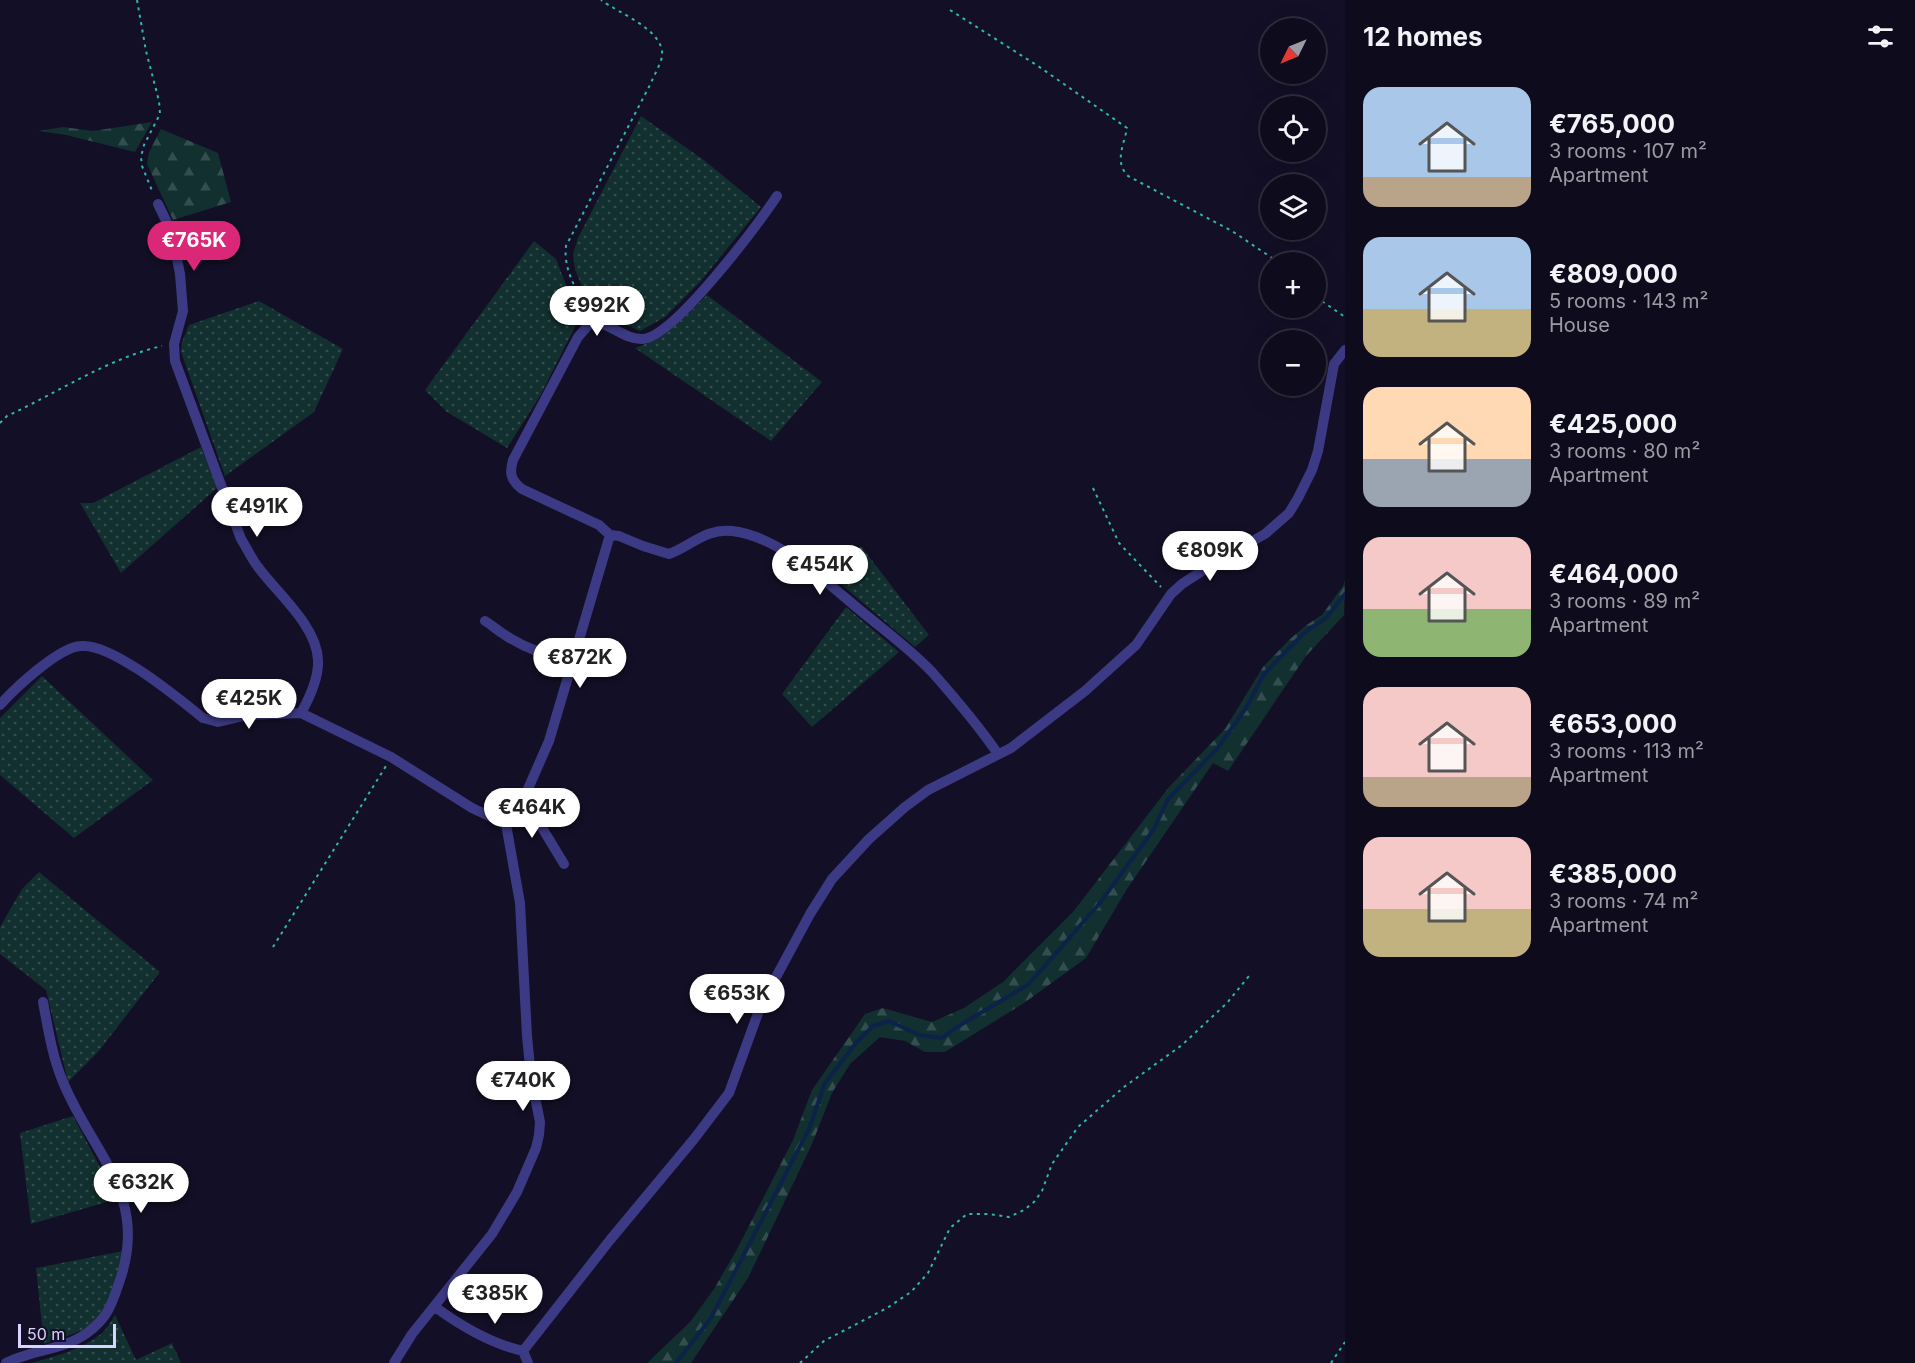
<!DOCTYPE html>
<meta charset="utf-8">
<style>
body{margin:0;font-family:Inter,sans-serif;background:#171425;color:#f1f3f6;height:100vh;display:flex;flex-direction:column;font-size:22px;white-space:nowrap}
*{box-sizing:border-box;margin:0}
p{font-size:20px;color:#9b9ba3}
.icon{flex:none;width:33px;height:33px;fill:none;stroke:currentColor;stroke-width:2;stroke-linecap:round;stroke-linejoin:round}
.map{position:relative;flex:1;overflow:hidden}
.drawer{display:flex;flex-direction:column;background:#0e0b1c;width:570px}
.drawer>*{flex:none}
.needle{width:39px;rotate:227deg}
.tools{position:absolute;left:1260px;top:18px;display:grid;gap:12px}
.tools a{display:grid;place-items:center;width:66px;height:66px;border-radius:50%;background:#0e0b1c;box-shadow:0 6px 24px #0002,0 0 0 2px #2e2b3b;font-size:30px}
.scale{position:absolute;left:18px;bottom:15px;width:98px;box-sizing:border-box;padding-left:6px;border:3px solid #d9d4ff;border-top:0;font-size:16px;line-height:21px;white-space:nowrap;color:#d9d4ff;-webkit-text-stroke:4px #130f26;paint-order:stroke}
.price{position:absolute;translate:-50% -51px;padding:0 14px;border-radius:21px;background:#fff;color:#222;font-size:20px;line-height:39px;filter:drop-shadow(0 2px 3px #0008)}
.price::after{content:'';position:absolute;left:50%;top:36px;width:18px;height:14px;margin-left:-9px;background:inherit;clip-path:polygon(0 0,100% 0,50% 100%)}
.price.selected{background:#db2777;color:#fff}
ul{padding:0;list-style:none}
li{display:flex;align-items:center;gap:18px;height:150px;padding:0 18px}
li span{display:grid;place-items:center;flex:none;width:168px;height:120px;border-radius:18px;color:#555}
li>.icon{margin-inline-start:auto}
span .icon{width:72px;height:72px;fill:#fffc;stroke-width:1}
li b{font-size:26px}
h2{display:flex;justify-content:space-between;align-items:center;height:72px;padding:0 18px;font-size:26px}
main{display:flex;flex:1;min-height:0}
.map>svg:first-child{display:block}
</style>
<main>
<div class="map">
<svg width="1345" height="1363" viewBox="0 0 1345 1363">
<defs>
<pattern id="grass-dots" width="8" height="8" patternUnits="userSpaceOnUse" patternTransform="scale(1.5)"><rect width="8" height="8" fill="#12302f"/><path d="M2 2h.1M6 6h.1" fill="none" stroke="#344d4e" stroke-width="1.8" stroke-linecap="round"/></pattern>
<pattern id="forest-firs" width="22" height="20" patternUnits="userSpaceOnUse" patternTransform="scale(1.5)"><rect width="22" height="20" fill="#12302f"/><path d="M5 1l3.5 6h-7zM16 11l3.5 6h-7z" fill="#344d4e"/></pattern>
</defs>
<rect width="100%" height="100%" fill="#130f26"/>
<path fill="url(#grass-dots)" d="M641 116 705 161 761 207 700 282 665 317 640 331 596 311 590 304 575 270 573 254 578 238Z
M534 241 556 259 579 319 540 396 507 448 447 412 425 390Z
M707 295 822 382 771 441 635 348C665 338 685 317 707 295Z
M259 301 343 349 314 412 225 476 181 352 182 342 189 325Z
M201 447 217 488 121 573 80 503H93Z
M861 546 929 635 915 647 829 574Z
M846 607 899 652 812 727 782 694Z
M42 676 153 780 74 838 0 775V718Z
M39 872 160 972 98 1052 68 1082 46 990 0 954V927L22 889Z
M73 1116 117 1199 31 1224 20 1133Z
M123 1251C115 1279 109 1317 80 1331 69 1336 56 1340 44 1344L36 1268Z
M115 1315 136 1360 172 1343 181 1363H31C55 1356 81 1350 101 1334 107 1329 111 1321 115 1315Z"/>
<path fill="url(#forest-firs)" d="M152 122 135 152 66 135 39 131 63 127 93 131Z
M161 129 218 153 231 202 173 220 147 164 149 152Z
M1345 580 1344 615 1306 656 1228 771 1213 763 1127 889 1086 958 1024 1003 945 1052H925L905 1041 880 1037 850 1064 832 1093 812 1144 748 1278 691 1363H647L690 1322 714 1289 736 1251 793 1140 812 1090 865 1014 883 1008 932 1022 964 1008 1003 982 1073 912 1169 787 1225 729 1263 667 1290 639 1308 624 1322 615 1343 586Z"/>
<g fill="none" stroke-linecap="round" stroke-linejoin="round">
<path stroke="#0c2248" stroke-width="4" d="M676 1363 711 1318 809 1129 825 1083 856 1043 873 1026 889 1021 919 1035 942 1038 957 1027 1029 984 1099 904 1154 829 1168 799 1217 749 1246 708 1264 674 1305 632 1326 618 1345 594"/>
<path stroke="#2fb8b0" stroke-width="2" stroke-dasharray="3 4.5" stroke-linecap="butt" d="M137 0 146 51 159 101 160 114 144 145 141 157 142 166 153 193
M950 10 1038 66 1127 128C1124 145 1114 162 1128 176L1232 231 1278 262
M1316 297 1345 317
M587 311C577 290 563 270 566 246L651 83C654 75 661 64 662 56 665 30 618 13 601 0
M0 423 7 416C57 393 109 358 162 346
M1093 488 1119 543 1161 587
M273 947 386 766
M800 1363 824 1341 887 1308 911 1292 928 1273 950 1228 967 1214H989L1009 1217 1024 1210 1034 1202 1042 1191 1052 1164 1078 1127 1124 1087 1182 1045 1227 1003 1249 976
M1331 1363 1345 1342"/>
<path stroke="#3d3a85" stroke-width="10" d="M777 196C758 224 675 336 643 339 625 340 610 323 592 321L578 337 513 460C509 474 511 480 522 489L599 525 610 535 619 536 643 546 669 554C691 546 706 528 732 531 780 536 830 586 866 615 888 633 912 651 932 672 955 698 978 725 998 754
M158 204 172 233 180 274 183 311 174 344 175 361 241 539C247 548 251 558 258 567 277 593 317 626 318 660 319 678 310 697 301 713
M485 621C492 625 498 631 505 635 526 649 549 656 573 662
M0 705C15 688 59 647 81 646 112 643 178 698 203 718L218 722 248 715 301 713 391 757 472 808 506 824
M524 798 564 864
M435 1307C461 1326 492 1344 523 1351L528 1363
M523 1351 610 1240 694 1139 729 1093 761 1005 810 914 832 879 869 839 905 807 928 790 1011 748 1085 691 1136 645 1171 594 1182 584 1222 558 1265 534 1289 513 1298 498 1312 470 1318 451 1334 364 1345 350
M6 1363C31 1350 64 1350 87 1333 108 1318 112 1304 120 1280 149 1195 92 1153 63 1082 52 1056 48 1028 43 1002
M394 1363 412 1334 492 1234 517 1192 536 1148 539 1135 540 1122 531 1077 527 1036 520 903 506 824 524 798 549 741 610 535"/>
</g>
</svg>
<div class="tools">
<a><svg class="needle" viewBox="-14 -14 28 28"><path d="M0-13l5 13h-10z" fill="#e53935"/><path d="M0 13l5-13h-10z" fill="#9b9ba3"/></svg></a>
<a><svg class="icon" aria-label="locate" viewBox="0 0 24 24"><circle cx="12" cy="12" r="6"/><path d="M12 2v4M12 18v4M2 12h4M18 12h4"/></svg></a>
<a><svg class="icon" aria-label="layers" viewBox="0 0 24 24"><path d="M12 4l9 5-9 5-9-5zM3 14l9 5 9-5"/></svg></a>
<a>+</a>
<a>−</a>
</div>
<div class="scale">50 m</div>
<b class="price selected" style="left:194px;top:272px">€765K</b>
<b class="price" style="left:597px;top:337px">€992K</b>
<b class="price" style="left:257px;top:538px">€491K</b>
<b class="price" style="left:1210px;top:582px">€809K</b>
<b class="price" style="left:820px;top:596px">€454K</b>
<b class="price" style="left:580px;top:689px">€872K</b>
<b class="price" style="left:249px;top:730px">€425K</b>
<b class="price" style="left:532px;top:839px">€464K</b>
<b class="price" style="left:737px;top:1025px">€653K</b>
<b class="price" style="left:523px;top:1112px">€740K</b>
<b class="price" style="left:141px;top:1214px">€632K</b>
<b class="price" style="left:495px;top:1325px">€385K</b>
</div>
<section class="drawer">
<h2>12 homes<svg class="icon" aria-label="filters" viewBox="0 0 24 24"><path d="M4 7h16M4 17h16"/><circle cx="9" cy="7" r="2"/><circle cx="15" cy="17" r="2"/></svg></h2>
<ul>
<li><span style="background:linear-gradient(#a9c7e8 75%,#b9a48a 0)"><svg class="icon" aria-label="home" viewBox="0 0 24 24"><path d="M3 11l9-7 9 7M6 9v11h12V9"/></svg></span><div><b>€765,000</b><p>3 rooms · 107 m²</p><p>Apartment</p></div></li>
<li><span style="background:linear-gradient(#a9c7e8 60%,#c2b280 0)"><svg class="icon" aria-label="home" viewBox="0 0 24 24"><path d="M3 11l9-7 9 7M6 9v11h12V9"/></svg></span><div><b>€809,000</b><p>5 rooms · 143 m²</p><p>House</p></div></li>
<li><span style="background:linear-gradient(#ffd9b3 60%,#9aa5b1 0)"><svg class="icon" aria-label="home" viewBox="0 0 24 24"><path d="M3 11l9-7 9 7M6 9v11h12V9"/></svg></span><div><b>€425,000</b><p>3 rooms · 80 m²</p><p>Apartment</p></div></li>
<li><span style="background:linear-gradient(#f6c9c9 60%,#8fb573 0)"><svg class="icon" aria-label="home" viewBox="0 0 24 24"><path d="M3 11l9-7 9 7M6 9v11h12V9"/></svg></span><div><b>€464,000</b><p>3 rooms · 89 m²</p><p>Apartment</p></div></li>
<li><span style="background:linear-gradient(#f6c9c9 75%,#b9a48a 0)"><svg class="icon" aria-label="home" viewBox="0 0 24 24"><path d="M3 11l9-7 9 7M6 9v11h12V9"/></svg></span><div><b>€653,000</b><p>3 rooms · 113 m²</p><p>Apartment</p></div></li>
<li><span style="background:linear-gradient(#f6c9c9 60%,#c2b280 0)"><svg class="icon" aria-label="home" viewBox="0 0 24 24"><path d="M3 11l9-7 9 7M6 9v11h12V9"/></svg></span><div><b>€385,000</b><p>3 rooms · 74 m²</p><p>Apartment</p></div></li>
</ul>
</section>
</main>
